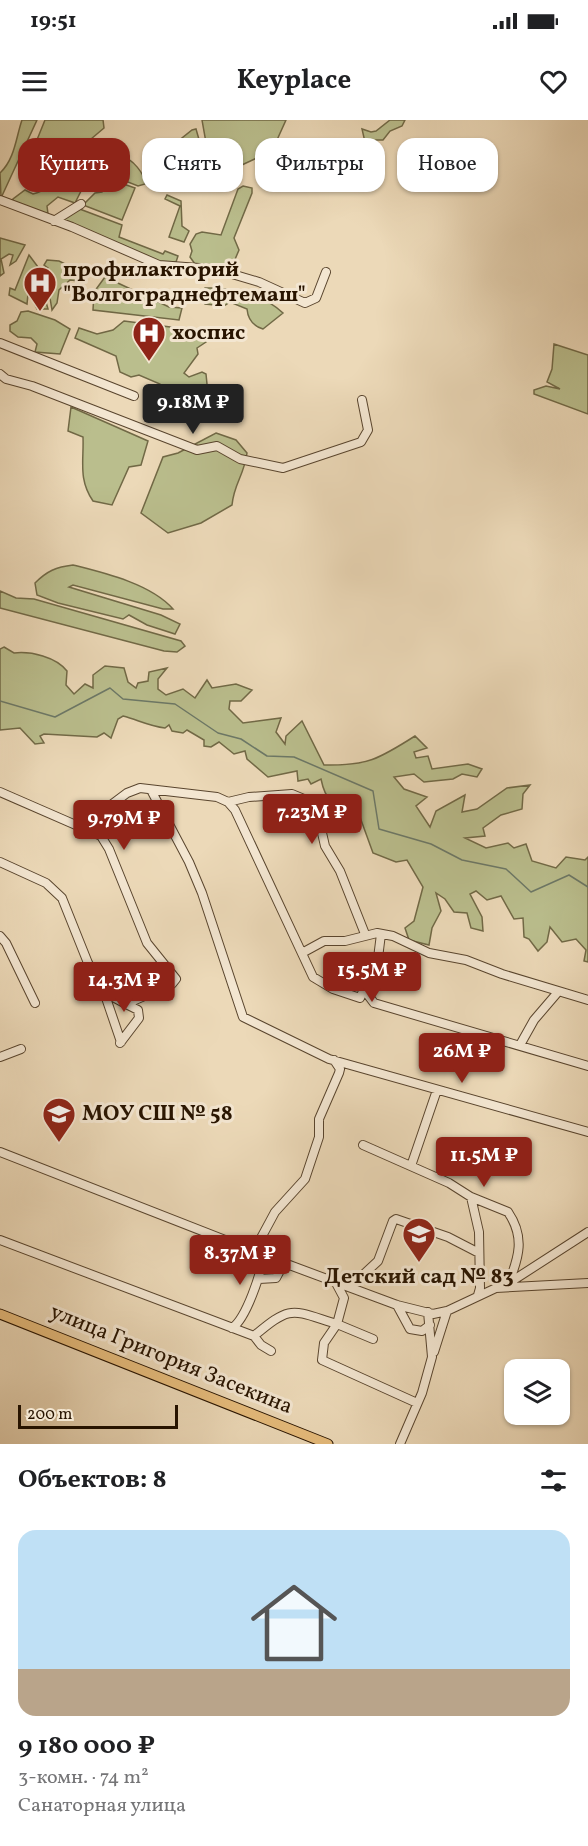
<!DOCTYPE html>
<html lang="ru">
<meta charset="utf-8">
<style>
body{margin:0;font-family:Vollkorn,serif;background:#f6f6f6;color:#202124;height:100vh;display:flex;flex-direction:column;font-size:22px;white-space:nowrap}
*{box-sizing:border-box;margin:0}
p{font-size:20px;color:#757577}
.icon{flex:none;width:33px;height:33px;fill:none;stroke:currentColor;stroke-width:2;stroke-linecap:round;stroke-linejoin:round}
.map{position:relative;height:1324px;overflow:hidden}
.side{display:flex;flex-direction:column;background:#fff;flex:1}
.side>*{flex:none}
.guide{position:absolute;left:18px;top:18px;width:552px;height:54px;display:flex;gap:12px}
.controls{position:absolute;left:504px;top:1239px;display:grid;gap:12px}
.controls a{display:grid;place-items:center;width:66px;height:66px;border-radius:12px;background:#fff;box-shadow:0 2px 4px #0004;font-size:30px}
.scale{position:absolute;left:18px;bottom:15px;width:160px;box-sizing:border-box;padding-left:6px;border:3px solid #281400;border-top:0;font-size:16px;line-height:21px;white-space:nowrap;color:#281400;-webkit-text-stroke:4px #f3e6d1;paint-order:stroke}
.price{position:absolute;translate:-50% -51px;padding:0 14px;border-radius:6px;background:#8f2418;color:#fff;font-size:20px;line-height:39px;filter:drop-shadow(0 2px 3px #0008)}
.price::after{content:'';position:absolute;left:50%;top:36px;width:18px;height:14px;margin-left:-9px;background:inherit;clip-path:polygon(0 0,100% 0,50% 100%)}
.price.active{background:#222;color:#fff}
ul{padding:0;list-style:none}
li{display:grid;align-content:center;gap:12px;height:318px;padding:0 18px}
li+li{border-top:2px solid #e0e0e0}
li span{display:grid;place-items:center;height:186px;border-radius:18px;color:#555}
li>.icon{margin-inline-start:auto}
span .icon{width:108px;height:108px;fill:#fffc;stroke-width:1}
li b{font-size:26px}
h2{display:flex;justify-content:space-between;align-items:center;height:72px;padding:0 18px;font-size:26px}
.tag{padding:0 21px;border-radius:18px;background:#fff;box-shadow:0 2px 4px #0004;font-size:21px;line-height:54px}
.tag.active{background:#8f2418;color:#fff}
.status{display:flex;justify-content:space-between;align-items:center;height:42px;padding:0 30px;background:#fff;direction:ltr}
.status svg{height:16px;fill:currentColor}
header{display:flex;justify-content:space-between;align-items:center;height:78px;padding:0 18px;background:#fff;font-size:27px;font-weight:700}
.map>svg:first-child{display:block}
</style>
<div class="status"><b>19:51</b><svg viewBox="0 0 49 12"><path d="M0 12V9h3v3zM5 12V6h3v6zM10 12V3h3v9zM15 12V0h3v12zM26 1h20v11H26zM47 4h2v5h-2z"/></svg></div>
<header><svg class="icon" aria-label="menu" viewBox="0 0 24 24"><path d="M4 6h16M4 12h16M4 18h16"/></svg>Keyplace<svg class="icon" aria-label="heart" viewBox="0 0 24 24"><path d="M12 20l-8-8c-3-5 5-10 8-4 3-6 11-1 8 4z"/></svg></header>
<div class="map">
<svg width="588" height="1324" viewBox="0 0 588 1324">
<rect width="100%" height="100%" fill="#ecd9b8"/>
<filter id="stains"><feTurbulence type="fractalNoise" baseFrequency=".00333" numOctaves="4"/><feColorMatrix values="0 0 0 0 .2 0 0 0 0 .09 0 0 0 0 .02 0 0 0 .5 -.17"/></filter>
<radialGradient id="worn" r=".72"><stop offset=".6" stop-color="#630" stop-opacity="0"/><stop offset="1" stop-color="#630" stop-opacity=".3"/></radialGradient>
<path fill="#babe8d" stroke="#716946" stroke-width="1.5" d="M22 0H37L1 78 0 53C15 39 16 17 22 0Z
M45 0H103L104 8 65 41 30 37Z
M202 0H286L272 31 229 51 214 33 208 34Z
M390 0H405L402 6 390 11 383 20H376L367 31 362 9 371 12 376 11Z
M196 9 202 30 203 44 198 43 201 49H196L199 54 194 53 198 57 196 59 188 56 195 36 192 28 183 25 176 29 174 47 170 46 172 50 162 39 167 30 192 10Z
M122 37C132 38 145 54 145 64L138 66 110 55 109 47Z
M70 44 85 63 75 83 58 77 47 86 48 94 12 83 13 79 25 70 33 74C45 71 50 65 53 53Z
M112 60 135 68 122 100 83 85 95 73 102 72 104 66Z
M243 66 252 68V73L234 118 239 130 233 144 226 149 195 144 190 137 192 131 190 124 196 114 202 112 221 115 238 69Z
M167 75 181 81 182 106 189 111 184 122 169 117 180 86 165 79Z
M77 88 122 105 119 117 163 134 165 131 178 136 176 142H159L64 103 65 97Z
M0 118 25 125 16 141 10 145 13 135 9 134 1 139 4 153 0 156Z
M29 135 41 151 40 159 29 164 27 184 9 175 10 168 15 170Z
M47 140 59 141 84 153 79 161 70 160 59 170 57 183 52 190 50 178 46 182 48 189H37L34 183 48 148 44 145Z
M105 157 169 187 182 188 179 200 93 190 94 172Z
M205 168C231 167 264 175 283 193L263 209C253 206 248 200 247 189L230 182 224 186 205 184 201 175Z
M28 191 55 200 70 209 60 234 35 232 37 224 31 218 18 217 10 211V205L17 201 21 192Z
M124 201 201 211 206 222 197 228 198 234 184 253 189 257 202 252 206 254 207 264 196 278 163 273 160 264 139 255 131 257 120 252 116 236 75 218 79 208 97 214 113 210Z
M554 224 588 235V294L534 274V270L546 266 560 269 547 262 552 249Z
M71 287 148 321 141 345 129 347 112 385 93 381C78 359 84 341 83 317L68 311Z
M216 313 236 320 247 333C244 356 234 363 232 385L201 403 168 413 141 393 163 337 178 333Z
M73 445C105 453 151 464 173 489H163L73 465 69 467 161 495 180 504 175 514 147 505 129 495 123 499 58 483 37 475 35 463C47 451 56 447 73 445Z
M0 471 16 478 34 479 181 521 185 526 177 532 164 531 0 488Z
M4 527 14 533C31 531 56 537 67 551L66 565 74 574 85 564 93 568V555L105 546 124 548 128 562 136 568 138 563 148 561 149 552 167 548 158 559V569L166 575 183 569 195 578 207 560 212 568 236 564 252 570 241 581H230L229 589 243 603 281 598 276 612 285 624 286 616 302 601 324 645C367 646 379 639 415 616L427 628 414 632 416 638 428 636 432 649 468 644 482 649 477 657 462 654 453 659 424 662 414 654 394 657 404 669 427 677 416 686 430 707 436 691 465 675 462 692 477 689 507 668 530 665 523 674 522 689 501 695 483 708 485 716 465 718 486 728 508 723 514 728 526 724 532 741 556 748 566 737 585 740 588 737V842L584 841 586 830 576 819 562 822 550 807 547 822 538 831 529 819 524 817 523 798 514 799 501 776 487 780 476 771 470 774 482 797 483 811 471 808 467 793 454 792 445 779 436 773 441 791 432 808 429 825 409 820 405 808 414 801 423 767 407 740 396 742 373 733 357 689C334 684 326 684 321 659L311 664 308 659 298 661 297 651 268 657 247 639 245 631 234 634 219 622 211 627 204 626V620L187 610 183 613 172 611 169 605 165 608C149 606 138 600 123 596L118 599 111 618 104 613 97 617 44 614 40 616 44 623 35 624 20 608 0 610V529Z"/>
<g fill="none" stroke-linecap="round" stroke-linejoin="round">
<path stroke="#6c7867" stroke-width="1.5" d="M0 581 55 597 110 568 123 579 175 584 218 613 241 619 267 636 294 637 373 671 379 709 431 724 462 740 506 749 531 772 569 755 588 767"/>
<defs>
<path id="minor" d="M0 80 72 107 159 145 212 149 232 154 259 162 305 183 316 178 326 152
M54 101 81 84
M0 223 134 276
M0 254 6 259 32 266 197 330 217 326 240 339 283 348 361 322 368 310 362 280
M151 670 189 742 202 773 243 897 329 939 588 1012
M0 672 101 716 109 729 147 823 176 859 172 864 126 884 104 872
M228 682 249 677 292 674 304 679 320 704 325 726 340 751 365 814
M83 706 127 673 140 668 217 677 228 682 235 690 313 857 333 869 360 878 378 838 381 814
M0 742 46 763 62 778 88 843 104 872 121 922
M0 816 6 823 35 883
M302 833 324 821H345L377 813 393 816 429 833 466 840 502 854 588 880
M367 867 368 875 374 883 588 946
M120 923 139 898 138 890 126 884
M520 925 534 900 558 872
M0 937 21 929
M363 1025 449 1063 471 1077 508 1092C525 1117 519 1137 509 1162
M0 1032 284 1143 397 1185 433 1194 447 1191 496 1168 588 1163
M411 1046 437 970
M471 1077 479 1112 480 1168 478 1175
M0 1120 254 1216
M254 1131 275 1092 305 1059 319 1017V999L339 953 340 949 334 940
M259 1159 276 1158 284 1143
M509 1163 588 1112
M350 1167 378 1141 393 1101 396 1099 448 1117 479 1133
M397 1185 410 1209 422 1211 430 1205
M232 1208C246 1199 262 1152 263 1135
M373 1219 337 1204 324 1223 322 1240 417 1283
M271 1231 261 1225 254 1216C292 1184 291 1190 337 1204L344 1178 336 1163
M434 1232 447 1191
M400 1324 422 1273 432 1237 428 1192"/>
<path id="major" d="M0 1194 328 1324"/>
</defs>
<use href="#minor" stroke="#59452e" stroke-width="10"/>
<use href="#major" stroke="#281400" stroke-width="11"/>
<use href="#minor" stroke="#f3e6d1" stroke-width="8"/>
<use href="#major" stroke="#e6bc7c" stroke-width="9"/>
</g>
<defs>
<symbol id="hospital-pin" viewBox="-11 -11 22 30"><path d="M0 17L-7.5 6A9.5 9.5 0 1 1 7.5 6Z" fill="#8f2418" stroke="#f3e6d1"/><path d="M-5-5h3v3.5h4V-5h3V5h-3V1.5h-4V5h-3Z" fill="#fff"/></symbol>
<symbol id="school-pin" viewBox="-11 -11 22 30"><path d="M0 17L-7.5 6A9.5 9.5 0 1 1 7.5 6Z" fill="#8f2418" stroke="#f3e6d1"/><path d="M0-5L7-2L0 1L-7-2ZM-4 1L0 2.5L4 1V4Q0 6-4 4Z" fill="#fff"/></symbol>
</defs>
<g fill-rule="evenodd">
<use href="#hospital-pin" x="21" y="144" width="38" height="52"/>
<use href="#hospital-pin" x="130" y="194" width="38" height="52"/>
<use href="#school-pin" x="40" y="975" width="38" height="52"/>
<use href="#school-pin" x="400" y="1095" width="38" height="52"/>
</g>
<g text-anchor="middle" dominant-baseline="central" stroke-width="6" stroke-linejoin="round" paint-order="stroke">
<g font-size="22" font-weight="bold" fill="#281400" stroke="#f3e6d1" text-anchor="start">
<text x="63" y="150">профилакторий<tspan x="63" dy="25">"Волгограднефтемаш"</tspan></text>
<text x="172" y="213">хоспис</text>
<text x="82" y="994">МОУ СШ № 58</text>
<text x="419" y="1157" text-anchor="middle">Детский сад № 83</text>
</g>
<g font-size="22" fill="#281400" stroke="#f3e6d1">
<text transform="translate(171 1240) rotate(22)">улица Григория Засекина</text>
</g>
</g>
<rect width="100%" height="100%" filter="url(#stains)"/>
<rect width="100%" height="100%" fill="url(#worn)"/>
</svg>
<div class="controls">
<a><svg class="icon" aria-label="layers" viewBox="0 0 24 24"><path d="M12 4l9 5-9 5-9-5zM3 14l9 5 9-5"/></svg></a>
</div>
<div class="scale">200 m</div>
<b class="price active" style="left:193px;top:315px">9.18M ₽</b>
<b class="price" style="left:312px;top:725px">7.23M ₽</b>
<b class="price" style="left:124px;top:731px">9.79M ₽</b>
<b class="price" style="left:372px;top:883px">15.5M ₽</b>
<b class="price" style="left:124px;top:893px">14.3M ₽</b>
<b class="price" style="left:462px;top:964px">26M ₽</b>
<b class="price" style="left:484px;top:1068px">11.5M ₽</b>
<b class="price" style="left:240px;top:1166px">8.37M ₽</b>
<div class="guide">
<a class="tag active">Купить</a>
<a class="tag">Снять</a>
<a class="tag">Фильтры</a>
<a class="tag">Новое</a>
</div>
</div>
<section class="side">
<h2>Объектов: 8<svg class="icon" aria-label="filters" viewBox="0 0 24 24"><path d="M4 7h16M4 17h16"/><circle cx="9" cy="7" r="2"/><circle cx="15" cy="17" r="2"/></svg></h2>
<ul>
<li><span style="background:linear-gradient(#bfe0f5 75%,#b9a48a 0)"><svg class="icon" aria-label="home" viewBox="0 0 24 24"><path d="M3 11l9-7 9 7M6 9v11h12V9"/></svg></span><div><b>9 180 000 ₽</b><p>3-комн. · 74 m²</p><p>Санаторная улица</p></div></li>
</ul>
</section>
